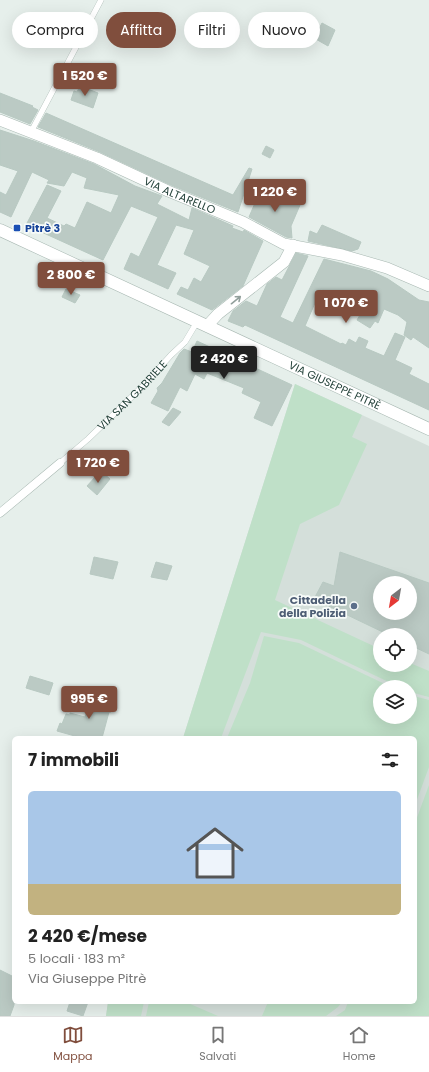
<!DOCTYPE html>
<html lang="it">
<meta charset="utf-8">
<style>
body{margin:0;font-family:Poppins,sans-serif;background:#f6f6f6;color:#222;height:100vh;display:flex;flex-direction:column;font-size:15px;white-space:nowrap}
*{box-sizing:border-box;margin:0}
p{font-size:13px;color:#767676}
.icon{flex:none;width:22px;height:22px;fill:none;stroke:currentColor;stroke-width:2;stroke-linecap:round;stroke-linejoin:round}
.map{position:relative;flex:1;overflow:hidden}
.drawer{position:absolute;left:12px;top:736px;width:405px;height:268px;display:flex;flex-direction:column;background:#fff;border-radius:6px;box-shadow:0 4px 16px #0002}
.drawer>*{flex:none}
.banner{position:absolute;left:12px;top:12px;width:405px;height:36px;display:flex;gap:8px}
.needle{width:26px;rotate:211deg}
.controls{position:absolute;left:373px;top:576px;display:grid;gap:8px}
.controls a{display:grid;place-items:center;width:44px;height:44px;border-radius:50%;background:#fff;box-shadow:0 4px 16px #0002;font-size:20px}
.price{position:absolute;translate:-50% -34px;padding:0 9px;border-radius:4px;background:#804e3d;color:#fff;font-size:13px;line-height:26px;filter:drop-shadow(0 1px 2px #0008)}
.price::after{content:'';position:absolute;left:50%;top:24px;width:12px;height:9px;margin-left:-6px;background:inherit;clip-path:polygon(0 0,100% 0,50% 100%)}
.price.selected{background:#222;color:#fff}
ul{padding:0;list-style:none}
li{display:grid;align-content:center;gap:8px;height:212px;padding:0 16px}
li+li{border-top:1px solid #e0e0e0}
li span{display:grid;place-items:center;height:124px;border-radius:6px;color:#555}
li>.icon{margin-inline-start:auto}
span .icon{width:72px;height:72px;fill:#fffc;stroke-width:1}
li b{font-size:17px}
h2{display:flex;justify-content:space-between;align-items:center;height:48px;padding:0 16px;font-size:17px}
.chip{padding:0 14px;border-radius:18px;background:#fff;box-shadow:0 4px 16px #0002;font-size:14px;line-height:36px}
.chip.selected{background:#804e3d;color:#fff}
.menu{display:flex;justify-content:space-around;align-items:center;height:56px;border-top:1px solid #e0e0e0;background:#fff;font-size:11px;color:#767676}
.menu a{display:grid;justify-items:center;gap:2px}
.menu .selected{color:#804e3d}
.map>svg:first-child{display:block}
</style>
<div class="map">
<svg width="429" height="1016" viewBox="0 0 429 1016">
<rect width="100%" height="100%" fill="#e6efeb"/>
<path fill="#d4dfda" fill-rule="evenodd" d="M295 384 429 446V1016H106L108 1002H415V738H183ZM380 583H410V613H380ZM380 635H410V665H380ZM380 687H410V717H380Z"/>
<path fill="#bfe0c8" d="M295 384 362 415 352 437 367 444 339 505 300 524 275 600 380 649V665H410V663L429 671V697L410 692V687H399L301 640 261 632 221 738H183Z
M264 636 299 643 391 687H380V717H410V695L429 700V767L415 805V738H227L250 683Z
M429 785V1016H336L345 1010 348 1002H415V823Z
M108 1002H144L141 1016H106Z
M149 1002H188V1003L218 1016H146Z
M268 1002H342L338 1007 326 1016H262Z"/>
<path fill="#bbcac4" stroke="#b8c9c2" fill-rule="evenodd" d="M322 23 335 30 328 46 314 38Z
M80 86 98 93 93 108 71 100 74 91 77 92Z
M0 93 33 106 32 107 38 110 30 124 0 112Z
M46 113 233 195 249 168 252 169 238 212 171 185 100 152 38 127Z
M0 130 34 141 94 164 135 186 162 196 157 204 189 220 192 208 233 226 232 228 243 232 244 230 263 241 243 286 212 310 177 294 181 287 188 290 194 278 201 282 210 266 184 254 194 230 176 225 157 265 176 273 168 289 124 269 131 253 139 257 158 217 131 206 103 260 26 225 47 185 61 191 47 218 64 226 66 224 75 228 87 202 111 213 119 195 84 188 87 178 72 172 64 186 47 183 49 180 32 172 11 217 0 212V192L6 195 18 171 0 165Z
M266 146 274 150 270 158 262 154Z
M261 189 300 205 291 226 292 238 286 237 249 217Z
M322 225 361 242 358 249 352 251 308 241 310 231 317 234Z
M296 253 308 256 280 317 293 323 324 259 371 271 388 279 419 300 429 302V348L413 337 411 340 404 335 407 322 398 315 384 309 378 323 375 321 370 328 357 320 360 315 335 304 339 298 321 289 305 326 341 344 342 343 346 345 349 339 356 343 359 337 368 341 365 348 384 356 395 333 405 337 395 360 412 368 409 374 429 384V410L245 325 243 327 228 321 233 311 246 301 257 306 267 284 276 277 282 280Z
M66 289 80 295 75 303 62 297Z
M197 341 292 385 272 426 254 418 261 402 242 393 244 388 207 373 204 379 195 374 187 391 180 387 168 411 151 403 158 391 157 388 162 383 180 353 184 349 192 352Z
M173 408 181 412 169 426 162 422Z
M103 473 110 479 97 495 87 486 96 476 98 479Z
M340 552 429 583V654L410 645V635H389L314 599 323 582 334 586ZM380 583H410V613H380Z
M94 557 118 562 113 579 90 574Z
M156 562 172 566 167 580 151 577Z
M30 676 53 683 49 695 26 688Z
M92 694 115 701 111 712H109L102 738H82L57 731 60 723 62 724 66 714 70 715V713L85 717Z
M0 970 14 977V1005L10 1016H0Z
M70 1002H88L83 1016 67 1011Z"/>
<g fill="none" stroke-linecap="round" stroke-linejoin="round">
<defs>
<g id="service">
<path d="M31 132 101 0"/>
<path id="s1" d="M60 463 88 439 144 385 171 355 185 342 197 322"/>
</g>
<path id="pedestrian" d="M0 513 60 463"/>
<g id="minor">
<path id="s2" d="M0 120 97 158 168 191 243 222 284 244 342 255 387 268 429 286"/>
<path d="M207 326 218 314 284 262 293 245"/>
</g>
<g id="tertiary">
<path id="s3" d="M0 230 429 429"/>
</g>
</defs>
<use href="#service" stroke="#a8b8b2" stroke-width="6"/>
<use href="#pedestrian" stroke="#a8b8b2" stroke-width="9"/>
<use href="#minor" stroke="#a8b8b2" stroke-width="12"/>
<use href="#tertiary" stroke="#a8b8b2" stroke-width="13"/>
<use href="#service" stroke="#fff" stroke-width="5.5"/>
<use href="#pedestrian" stroke="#fff" stroke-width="8"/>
<use href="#minor" stroke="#fff" stroke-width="11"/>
<use href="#tertiary" stroke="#fff" stroke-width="12"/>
</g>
<defs><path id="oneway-shaft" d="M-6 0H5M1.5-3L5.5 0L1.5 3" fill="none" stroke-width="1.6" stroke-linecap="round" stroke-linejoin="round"/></defs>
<use stroke="#92a09c" href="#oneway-shaft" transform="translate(236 300) rotate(-39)"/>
<rect fill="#1a4fb4" stroke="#f7fbf9" stroke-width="1.5" x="13" y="224" width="8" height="8" rx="2"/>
<circle fill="#5c6f8a" stroke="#f7fbf9" stroke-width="1.5" cx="354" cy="606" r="4"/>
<g text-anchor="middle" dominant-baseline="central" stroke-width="3.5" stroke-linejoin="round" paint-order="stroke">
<g font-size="11" fill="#24423a" stroke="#f7fbf9">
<text stroke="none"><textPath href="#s2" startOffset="195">VIA ALTARELLO</textPath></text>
<text stroke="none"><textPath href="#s3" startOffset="369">VIA GIUSEPPE PITRÈ</textPath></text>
<text stroke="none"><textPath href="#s1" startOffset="99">VIA SAN GABRIELE</textPath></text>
</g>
<g font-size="11" font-weight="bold" fill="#164399" stroke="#f7fbf9" text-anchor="start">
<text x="25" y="228">Pitrè 3</text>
</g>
<g font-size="11" font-weight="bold" fill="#4e5e75" stroke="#f7fbf9" text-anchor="end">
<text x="346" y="600">Cittadella<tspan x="346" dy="13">della Polizia</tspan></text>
</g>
</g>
</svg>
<div class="controls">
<a><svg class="needle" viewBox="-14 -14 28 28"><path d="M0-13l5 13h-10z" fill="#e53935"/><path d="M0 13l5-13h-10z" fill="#767676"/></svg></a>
<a><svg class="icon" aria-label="locate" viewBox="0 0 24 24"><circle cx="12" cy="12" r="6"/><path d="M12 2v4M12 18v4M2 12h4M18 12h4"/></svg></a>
<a><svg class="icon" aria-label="layers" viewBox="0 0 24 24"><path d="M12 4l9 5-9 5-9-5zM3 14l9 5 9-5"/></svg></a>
</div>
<b class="price" style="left:85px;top:97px">1 520 €</b>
<b class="price" style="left:275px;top:213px">1 220 €</b>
<b class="price" style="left:71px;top:296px">2 800 €</b>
<b class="price" style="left:346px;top:324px">1 070 €</b>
<b class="price selected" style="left:224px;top:380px">2 420 €</b>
<b class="price" style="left:98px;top:484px">1 720 €</b>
<b class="price" style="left:89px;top:720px">995 €</b>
<div class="banner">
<a class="chip">Compra</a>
<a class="chip selected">Affitta</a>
<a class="chip">Filtri</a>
<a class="chip">Nuovo</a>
</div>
<section class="drawer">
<h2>7 immobili<svg class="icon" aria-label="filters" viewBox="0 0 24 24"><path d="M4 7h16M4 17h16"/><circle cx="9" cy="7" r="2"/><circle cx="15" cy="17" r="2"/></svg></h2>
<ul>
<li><span style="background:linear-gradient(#a9c7e8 75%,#c2b280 0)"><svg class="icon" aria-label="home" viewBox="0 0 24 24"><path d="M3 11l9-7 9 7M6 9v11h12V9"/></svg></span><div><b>2 420 €/mese</b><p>5 locali · 183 m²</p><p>Via Giuseppe Pitrè</p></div></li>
</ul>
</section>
</div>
<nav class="menu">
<a class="selected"><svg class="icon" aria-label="map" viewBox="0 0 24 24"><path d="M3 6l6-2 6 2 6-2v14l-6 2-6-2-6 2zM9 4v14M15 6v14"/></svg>Mappa</a>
<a><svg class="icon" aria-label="saved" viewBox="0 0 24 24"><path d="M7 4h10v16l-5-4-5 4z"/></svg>Salvati</a>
<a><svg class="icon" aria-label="home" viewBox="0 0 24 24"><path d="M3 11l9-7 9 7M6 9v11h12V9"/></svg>Home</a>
</nav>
